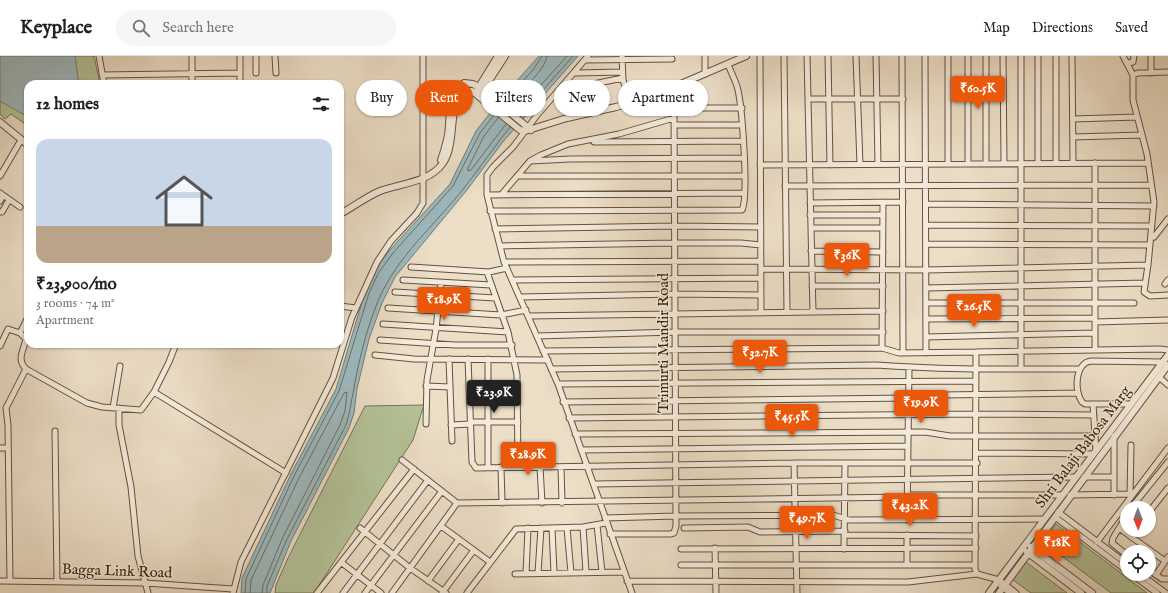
<!DOCTYPE html>
<meta charset="utf-8">
<style>
body{margin:0;font-family:"IM FELL English",serif;background:#f6f6f6;color:#222;height:100vh;display:flex;flex-direction:column;font-size:15px;white-space:nowrap}
*{box-sizing:border-box;margin:0}
p{font-size:13px;color:#767676}
.icon{flex:none;width:22px;height:22px;fill:none;stroke:currentColor;stroke-width:2;stroke-linecap:round;stroke-linejoin:round}
.map{position:relative;flex:1;overflow:hidden}
.drawer{position:absolute;left:24px;top:24px;width:320px;height:268px;display:flex;flex-direction:column;background:#fff;border-radius:12px;box-shadow:0 1px 3px #0004}
.drawer>*{flex:none}
.banner{position:absolute;left:356px;top:24px;width:380px;height:36px;display:flex;gap:8px}
.needle{width:26px;rotate:179deg}
.buttons{position:absolute;left:1120px;top:445px;display:grid;gap:8px}
.buttons a{display:grid;place-items:center;width:36px;height:36px;border-radius:50%;background:#fff;box-shadow:0 1px 3px #0004;font-size:20px}
.price{position:absolute;translate:-50% -34px;padding:0 9px;border-radius:4px;background:#ea580c;color:#fff;font-size:13px;line-height:26px;filter:drop-shadow(0 1px 2px #0008)}
.price::after{content:'';position:absolute;left:50%;top:24px;width:12px;height:9px;margin-left:-6px;background:inherit;clip-path:polygon(0 0,100% 0,50% 100%)}
.price.current{background:#222;color:#fff}
ul{padding:0;list-style:none}
li{display:grid;align-content:center;gap:8px;height:212px;padding:0 12px}
li span{display:grid;place-items:center;height:124px;border-radius:12px;color:#555}
li>.icon{margin-inline-start:auto}
span .icon{width:72px;height:72px;fill:#fffc;stroke-width:1}
li b{font-size:17px}
h2{display:flex;justify-content:space-between;align-items:center;height:48px;padding:0 12px;font-size:17px}
.pill{padding:0 14px;border-radius:18px;background:#fff;box-shadow:0 1px 3px #0004;font-size:14px;line-height:36px}
.pill.current{background:#ea580c;color:#fff}
header{display:flex;align-items:center;gap:24px;box-sizing:border-box;height:56px;padding:0 20px;background:#fff;border-bottom:1px solid #e0e0e0}
header strong{font-size:19px}
nav{display:flex;gap:22px;margin-inline-start:auto;font-size:14px}
.search{width:280px;height:36px;background:#f6f6f6;display:flex;align-items:center;gap:10px;box-sizing:border-box;padding:0 14px;border-radius:22px;color:#767676;font-size:15px}
.map>svg:first-child{display:block}
</style>
<header>
<strong>Keyplace</strong>
<div class="search"><svg class="icon" aria-label="search" viewBox="0 0 24 24"><circle cx="10" cy="10" r="6"/><path d="M15 15l6 6"/></svg>Search here</div>
<nav><a>Map</a><a>Directions</a><a>Saved</a></nav>
</header>
<div class="map">
<svg width="1168" height="537" viewBox="0 0 1168 537">
<rect width="100%" height="100%" fill="#ecdec7"/>
<filter id="stains"><feTurbulence type="fractalNoise" baseFrequency=".005" numOctaves="4"/><feColorMatrix values="0 0 0 0 .2 0 0 0 0 .09 0 0 0 0 .02 0 0 0 .5 -.17"/></filter>
<radialGradient id="worn" r=".72"><stop offset=".6" stop-color="#630" stop-opacity="0"/><stop offset="1" stop-color="#630" stop-opacity=".3"/></radialGradient>
<path fill="#b4c298" stroke="#767453" d="M0 0H94L100 28H28V70L11 58 5 63 0 58Z
M424 349 413 384 314 537H275L276 529 288 502 365 350Z
M1056 468 1147 537H1111L1043 486Z
M1026 506 1067 537H1031L1013 524Z"/>
<path fill="#9db9bf" stroke="#747e78" d="M0 0H75L79 28H28V61L0 45Z
M539 0H578L502 87 467 134 395 221 382 247 369 283 357 333 354 357 349 372 291 485 270 537H241L242 522 291 418 336 333 365 236 375 214 389 195 450 128 476 75 505 38Z"/>
<g fill="none" stroke-linecap="round" stroke-linejoin="round">
<path stroke="#6a6f66" stroke-width="1" d="M504 46 533 14 542 0
M508 50C517 38 546 14 547 0
M516 57 567 0
M520 60 573 0
M498 62 484 80 468 112V115L471 114 506 68
M245 537 246 523 294 420 339 335 369 237 379 216 393 197 453 130 480 77 495 58
M250 537 251 524 299 422 344 337 347 336 345 355 340 369 283 481 263 529 262 537
M267 537V530L287 483 345 371C350 358 351 346 354 332 359 303 367 272 378 245 397 200 435 169 464 132 480 112 494 91 510 71"/>
<defs>
<path id="minor" d="M99 0 104 28
M192 0V28
M240 0V28
M256 0V17
M275 0 276 17
M588 0 538 58 513 91 493 111 487 119V139L504 206 558 328 632 537
M622 0 623 24 631 47
M760 0 761 257
M784 0 787 256
M807 0 813 256
M828 0 830 109
M856 0 860 108
M876 0 878 108
M902 0 903 297
M925 0 926 297
M948 0V107
M986 0V108
M1003 0 1004 107
M1021 0V313
M1038 0V107
M1056 0V107
M1072 0 1073 107
M1123 0 1133 19
M1151 0V17
M585 4 672 3
M1127 7 1133 6 1134 0
M1168 16 1138 17 1133 19V44L1147 98 1154 146 1148 209 1144 236 1150 240 1168 239
M575 17 622 16
M705 18V0
M103 19 240 17
M559 35 623 22
M808 43H903
M674 52H742
M1073 63 1137 61
M674 69H742
M1073 81 1142 79
M594 86 743 85
M530 105 570 103 744 102
M968 107V0
M1095 107V294
M760 109 1148 107
M0 120 21 84
M517 120H744
M785 130 1151 129
M0 137 20 151
M487 139 744 137
M501 139 530 105 541 99 568 88 619 78 674 62
M0 145 3 140
M810 147 903 146
M926 148 1154 150
M490 155 742 154C749 140 742 52 738 34 736 25 731 17 728 8
M0 156H2L9 144
M810 159H883
M926 169 1152 170
M811 172H882
M495 173 675 170 761 171
M1154 181 1168 163
M926 188 1150 189
M500 190 675 187H741L761 189
M811 195 883 196
M504 206 761 205
M411 211 489 216 507 212
M761 213 926 214 1148 209
M487 216 508 276 517 319 518 411
M403 224 491 229
M513 224 761 222
M1165 228 1168 224
M812 230H883
M926 232 1145 227
M395 236 495 242
M520 241 675 238 761 239
M926 247H1134
M340 250 356 252
M388 252 501 259 526 254
M528 260 883 255
M926 263 1095 262
M1095 266 1168 264
M383 268 508 276
M20 277 28 261
M537 280 675 276H883
M926 281 1095 277
M380 284 455 289H512
M0 290 8 273 20 277 26 283C24 294 16 303 26 313L87 347 102 351 141 354 154 336 169 306 176 288
M882 292 883 146
M543 295 882 292 899 297 976 296
M375 299 414 303 548 304
M449 303 452 385
M468 303 472 406 476 412 794 407H977
M551 313 876 309C943 314 1011 313 1079 313
M1159 321 1168 329
M558 328 976 325
M426 330 450 331
M154 336 286 417
M563 346 909 342 941 339 1078 337
M1093 348 1096 395
M1131 348H1085L1082 346C1074 335 1075 307 1091 305L1163 306
M113 352 120 310
M119 352V369L131 431 138 500 148 537
M569 362 976 358 1094 359
M470 366H518
M426 368 427 324 436 273 441 227
M451 369 471 368
M55 375 57 525
M575 378 925 376 950 380H1095
M0 392H8
M581 394 908 390
M977 397 1094 398
M402 404 457 447 907 441
M794 407 797 537
M501 411 502 447
M540 411 542 447
M561 411 562 447
M488 412V303
M1084 421H1114
M594 428 1076 421
M907 439H1063
M1070 439 1131 438
M1114 439V380
M1130 440 1131 389
M1131 452 1168 406
M1058 456 1127 508
M1149 456 1168 432
M1127 459 1113 482 1112 487 1127 499
M1055 461 1127 515
M605 462 676 460 833 459 849 464 1045 463
M907 464 909 312
M597 469 602 516
M441 470 490 506
M583 471 586 516
M360 472 410 512 446 537
M552 472 554 517
M567 472 571 517
M684 472 748 471 760 476 845 475
M1119 472 1165 505
M610 478H670L674 477 676 470 674 52 672 32
M845 479 976 480
M1131 481 1136 474
M1097 486 1168 392
M715 492 716 537
M681 493 976 492
M844 493 845 407
M342 507 381 537
M907 508V479
M681 509H975
M1149 514 1162 523H1168
M538 517 541 472
M515 518 624 516
M526 518 528 472
M1131 518 1157 537
M1140 518 1166 537
M1156 519 1168 501
M0 525 145 527 233 533
M10 525 8 369 6 352 26 313
M428 525 459 483
M627 525 908 526 977 518
M1001 530 1010 537
M233 537 241 506 333 322 352 261 377 206 391 185 417 157 423 147V0
M317 537 414 413
M343 537 428 424
M365 537 442 435
M392 537 457 447
M442 537 474 494
M467 537 516 473 583 471 606 467
M1016 537 999 524 977 518 975 513 976 296 1160 293 1168 294"/>
<path id="tertiary" d="M477 34 498 0
M481 37 505 0
M0 66 28 89
M441 104C444 96 446 88 448 79 451 62 446 37 464 27L473 28 479 31 531 74
M340 158C353 151 366 141 380 135 401 127 429 127 443 107 457 87 447 48 464 35H472L520 74 525 75 567 62 616 51 648 42 746 0
M1031 491 1092 537
M1027 496 1081 537
M989 537 1168 299
M999 537 1168 309"/>
</defs>
<use href="#minor" stroke="#64533c" stroke-width="7"/>
<use href="#tertiary" stroke="#64533c" stroke-width="8"/>
<use href="#minor" stroke="#f3eadb" stroke-width="5"/>
<use href="#tertiary" stroke="#f3eadb" stroke-width="6"/>
</g>
<g text-anchor="middle" dominant-baseline="central" stroke-width="3" stroke-linejoin="round" paint-order="stroke">
<g font-size="15" fill="#37250e" stroke="#f3eadb">
<text transform="translate(663 287) rotate(-90)">Trimurti Mandir Road</text>
<text transform="translate(1083 391) rotate(-53)">Shri Balaji Babosa Marg</text>
<text transform="translate(117 515) rotate(2)">Bagga Link Road</text>
</g>
</g>
<rect width="100%" height="100%" filter="url(#stains)"/>
<rect width="100%" height="100%" fill="url(#worn)"/>
</svg>
<div class="buttons">
<a><svg class="needle" viewBox="-14 -14 28 28"><path d="M0-13l5 13h-10z" fill="#e53935"/><path d="M0 13l5-13h-10z" fill="#767676"/></svg></a>
<a><svg class="icon" aria-label="locate" viewBox="0 0 24 24"><circle cx="12" cy="12" r="6"/><path d="M12 2v4M12 18v4M2 12h4M18 12h4"/></svg></a>
</div>
<b class="price" style="left:978px;top:54px">₹60.5K</b>
<b class="price" style="left:847px;top:221px">₹36K</b>
<b class="price" style="left:444px;top:265px">₹18.9K</b>
<b class="price" style="left:974px;top:272px">₹26.5K</b>
<b class="price" style="left:760px;top:318px">₹32.7K</b>
<b class="price current" style="left:494px;top:358px">₹23.9K</b>
<b class="price" style="left:921px;top:368px">₹19.9K</b>
<b class="price" style="left:792px;top:382px">₹45.5K</b>
<b class="price" style="left:528px;top:420px">₹28.9K</b>
<b class="price" style="left:910px;top:471px">₹43.2K</b>
<b class="price" style="left:807px;top:484px">₹49.7K</b>
<b class="price" style="left:1057px;top:508px">₹18K</b>
<div class="banner">
<a class="pill">Buy</a>
<a class="pill current">Rent</a>
<a class="pill">Filters</a>
<a class="pill">New</a>
<a class="pill">Apartment</a>
</div>
<section class="drawer">
<h2>12 homes<svg class="icon" aria-label="filters" viewBox="0 0 24 24"><path d="M4 7h16M4 17h16"/><circle cx="9" cy="7" r="2"/><circle cx="15" cy="17" r="2"/></svg></h2>
<ul>
<li><span style="background:linear-gradient(#c9d6e8 70%,#b9a48a 0)"><svg class="icon" aria-label="home" viewBox="0 0 24 24"><path d="M3 11l9-7 9 7M6 9v11h12V9"/></svg></span><div><b>₹23,900/mo</b><p>3 rooms · 74 m²</p><p>Apartment</p></div></li>
</ul>
</section>
</div>
